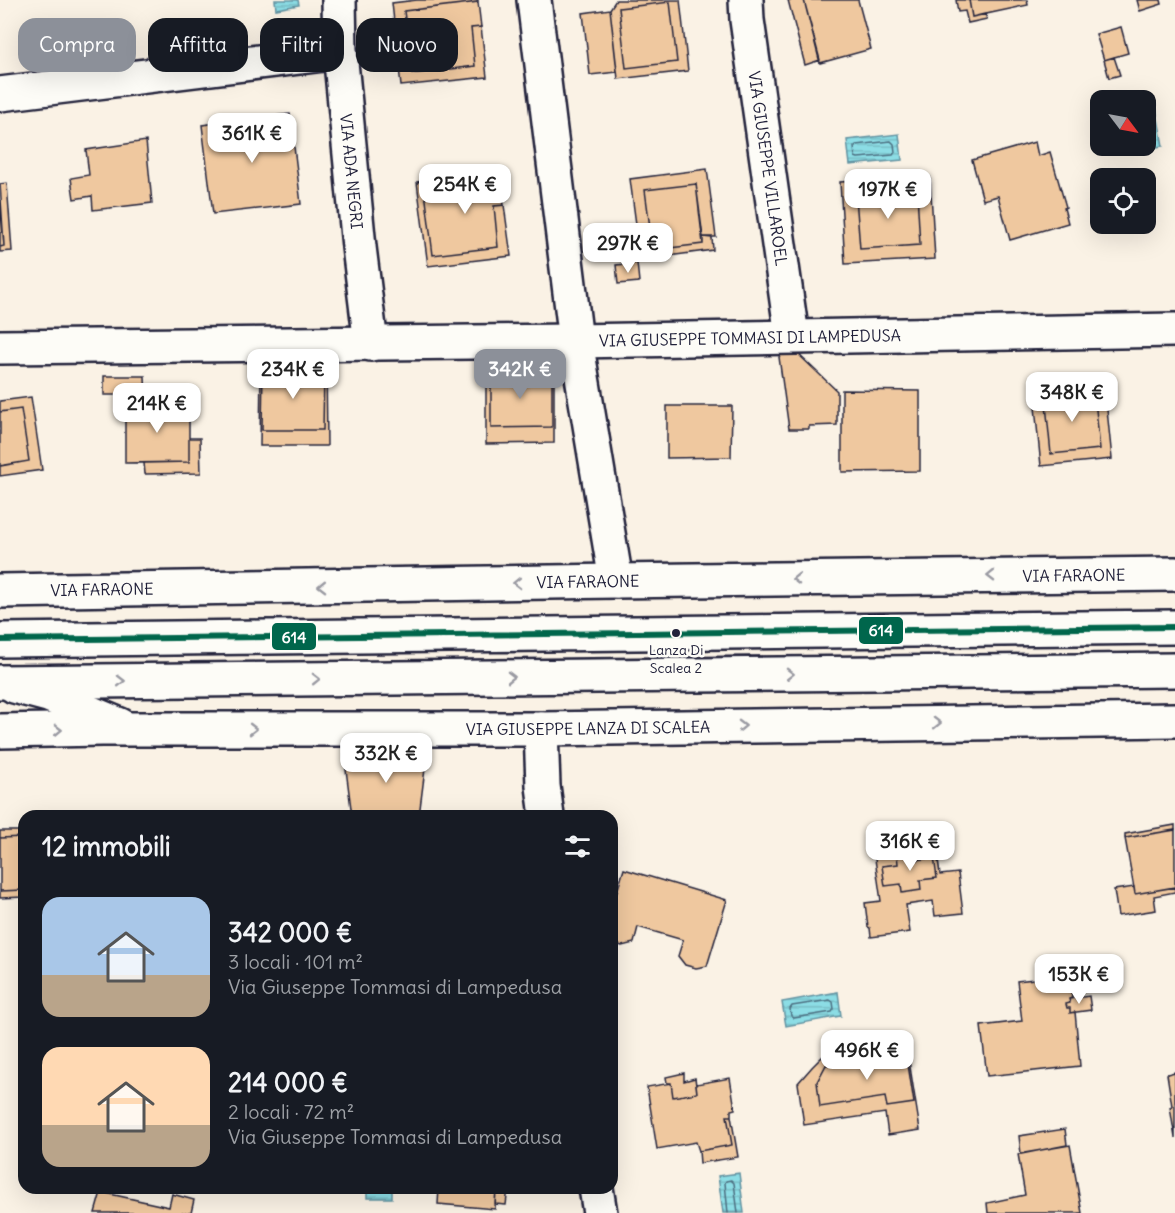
<!DOCTYPE html>
<html lang="it">
<meta charset="utf-8">
<style>
body{margin:0;font-family:Delius,sans-serif;background:#242831;color:#f1f3f6;height:100vh;display:flex;flex-direction:column;font-size:22px;white-space:nowrap}
*{box-sizing:border-box;margin:0}
p{font-size:20px;color:#9ea1a6}
.icon{flex:none;width:33px;height:33px;fill:none;stroke:currentColor;stroke-width:2;stroke-linecap:round;stroke-linejoin:round}
.map{position:relative;flex:1;overflow:hidden}
.sheet{position:absolute;left:18px;top:810px;width:600px;height:384px;display:flex;flex-direction:column;background:#171b24;border-radius:18px;box-shadow:0 6px 24px #0002}
.sheet>*{flex:none}
.banner{position:absolute;left:18px;top:18px;width:600px;height:54px;display:flex;gap:12px}
.needle{width:39px;rotate:122deg}
.fabs{position:absolute;left:1090px;top:90px;display:grid;gap:12px}
.fabs a{display:grid;place-items:center;width:66px;height:66px;border-radius:12px;background:#171b24;box-shadow:0 6px 24px #0002;font-size:30px}
.price{position:absolute;translate:-50% -51px;padding:0 14px;border-radius:12px;background:#fff;color:#222;font-size:20px;line-height:39px;filter:drop-shadow(0 2px 3px #0008)}
.price::after{content:'';position:absolute;left:50%;top:36px;width:18px;height:14px;margin-left:-9px;background:inherit;clip-path:polygon(0 0,100% 0,50% 100%)}
.price.selected{background:#8c9099;color:#fff}
ul{padding:0;list-style:none}
li{display:flex;align-items:center;gap:18px;height:150px;padding:0 24px}
li span{display:grid;place-items:center;flex:none;width:168px;height:120px;border-radius:18px;color:#555}
li>.icon{margin-inline-start:auto}
span .icon{width:72px;height:72px;fill:#fffc;stroke-width:1}
li b{font-size:26px}
h2{display:flex;justify-content:space-between;align-items:center;height:72px;padding:0 24px;font-size:26px}
.chip{padding:0 21px;border-radius:18px;background:#171b24;box-shadow:0 6px 24px #0002;font-size:21px;line-height:54px}
.chip.selected{background:#8c9099;color:#fff}
.map>svg:first-child{display:block}
</style>
<div class="map">
<svg width="1175" height="1213" viewBox="0 0 1175 1213">
<defs>
<pattern id="water-rules" width="6" height="5" patternUnits="userSpaceOnUse" patternTransform="scale(1.5)"><rect width="6" height="5" fill="#8cdde5"/><path d="M0 2.5h6" fill="none" stroke="#78bdc5"/></pattern>
</defs>
<rect width="100%" height="100%" fill="#faf2e5"/>
<filter id="ink" filterUnits="userSpaceOnUse"><feTurbulence type="fractalNoise" baseFrequency=".0167" numOctaves="2"/><feDisplacementMap in="SourceGraphic" scale="12" xChannelSelector="R" yChannelSelector="G"/><feConvolveMatrix kernelMatrix="1 2 1 2 8 2 1 2 1" color-interpolation-filters="sRGB"/></filter>
<g filter="url(#ink)">
<path fill="url(#water-rules)" stroke="#6292a1" stroke-width="1.5" d="M275 0H298L299 5 276 9Z
M1155 102 1163 146 1139 150V146H1146V103Z
M899 134 902 160 850 165 847 140Z
M838 992 841 1016 786 1026 782 1002Z
M739 1173 744 1213H723L718 1176Z
M367 1188H392V1198H367Z"/>
<g fill="none" stroke-linecap="round" stroke-linejoin="round">
<path stroke="#4c6d7f" stroke-width="1.5" d="M891 141 894 144 895 152 893 155 858 158 855 157 854 147 856 145Z
M830 1000 833 1002 834 1009 832 1012 794 1018 791 1016 790 1009 792 1006Z
M728 1213 725 1183 726 1181 731 1180 734 1183 738 1213"/>
</g>
<path fill="#efc89f" stroke="#22223b" stroke-width="1.5" fill-rule="evenodd" d="M417 0H478V2L404 11 412 74 475 66 471 28 481 27 487 77 401 86 392 3Z
M616 0H680L688 71 618 79 610 9ZM670 2 677 62 626 68 619 8Z
M788 0H804L820 60 805 65Z
M804 0H858L871 49 820 63Z
M956 0H969L972 17 985 14 987 19 968 23 965 11 958 12Z
M969 0H1027L1028 5 972 17Z
M1137 0H1161L1162 4 1140 11Z
M478 2 481 27 471 28 475 66 412 74 404 11Z
M670 2 677 62 626 68 619 8Z
M610 9 617 72 590 75 583 13Z
M1121 27 1128 53 1104 60 1096 34Z
M1114 57 1120 75 1109 78 1104 60Z
M290 114 301 204 213 214 202 125Z
M146 141 152 203 93 210 92 196 74 199 71 178 89 175 86 150Z
M1035 142 1038 156 1050 152 1066 207 1064 208 1068 223 1010 240 998 196 983 200 972 160Z
M707 169 716 237H703L696 184 645 190 652 243 644 246 639 247 630 179Z
M500 172 504 205 494 206 498 247 433 255 425 192 464 186 463 176Z
M463 176 464 186 425 192 433 255 498 247 494 206 504 205 511 256 428 266 417 182Z
M930 177 935 259 845 264 840 182ZM917 193 920 245 860 249 856 197Z
M7 183 12 251 0 252V247L4 246 0 184Z
M696 184 703 244 653 250 645 190Z
M917 193 920 245 860 249 856 197Z
M0 200 4 246 0 247Z
M703 237 712 238 713 250 646 259 644 246 652 243 653 250 703 244Z
M637 263 639 282 618 284 616 265Z
M785 352H796L837 391V425L809 426V429H789L779 357Z
M554 355V443L486 444V356ZM491 374H552V427L491 428Z
M273 357 326 358 327 446H260L261 363H273ZM263 370 324 371 323 430H262Z
M263 370 324 371 323 430H262Z
M491 374H552V427L491 428Z
M104 376H145L146 406H127V395H104Z
M1104 380 1112 459 1041 466 1033 387ZM1094 390 1100 449 1051 454 1045 395Z
M842 390 920 391V471L842 472Z
M1094 390 1100 449 1051 454 1045 395Z
M31 397 42 470 0 476V466L29 461 21 409 0 412V401Z
M189 405V462L125 463V406Z
M667 406H732L731 457 667 458Z
M21 409 29 461 0 466V412Z
M189 438H200L201 473 145 474 144 463 189 462Z
M427 753 419 816H352L344 754Z
M1175 825V830L1125 838V834Z
M1175 830V887L1135 894 1125 838Z
M0 831H24V837L0 838Z
M24 837V890L0 891V838Z
M935 837 940 875 958 873 963 913 935 916 933 901 906 905 910 932 871 937 870 928 868 927 865 903 881 901 873 845ZM916 852 917 860 934 857 937 878 920 880 921 890 902 893 901 884 885 886 882 866 898 864 897 854Z
M916 852 917 860 934 857 937 878 920 880 921 890 902 893 901 884 885 886 882 866 898 864 897 854Z
M624 869 727 900 707 966 696 968 685 965 678 956 683 940 638 927 634 943 622 946 612 943V908Z
M1134 887 1135 894 1175 887V892L1154 896 1156 910 1118 916 1114 890Z
M24 890V897L0 898V891Z
M1069 975 1072 998 1069 999 1070 1003 1066 1004 1067 1008H1070V1013L1075 1012 1080 1066 987 1076 981 1026 1022 1021 1017 981Z
M1089 996 1091 1010 1070 1013V1008H1067L1066 1004 1070 1003 1069 999Z
M906 1052 914 1103 887 1107 885 1097 820 1107 817 1082 826 1065Z
M906 1052H908V1054L920 1130 888 1135 885 1113 804 1125 798 1083 812 1067 825 1054 842 1053 852 1060 826 1065 817 1082 820 1107 885 1097 887 1107 914 1103Z
M1175 1072V1138L1170 1107 1172 1106 1167 1074Z
M684 1073V1081L695 1078 697 1093 673 1097 671 1083H667L666 1077Z
M730 1078 735 1109 731 1110V1116H727L732 1145 699 1151 696 1142 657 1149 647 1087 671 1083 673 1097 697 1093 696 1084Z
M727 1116H731L738 1157 700 1163 699 1151 732 1145Z
M1065 1129 1067 1145 1021 1154 1019 1136Z
M1070 1145 1082 1213H988L987 1203 1025 1195 1018 1154Z
M439 1188H496L495 1209 438 1204Z
M496 1188H508L506 1205 495 1204Z
M101 1192 169 1207 172 1194 194 1200 191 1213H95Z"/>
<g fill="none" stroke-linecap="round" stroke-linejoin="round">
<defs>
<g id="street">
<path id="s1" d="M339 0 340 52 359 247 371 344"/>
<path d="M534 0 576 341 616 581"/>
<path id="s2" d="M746 0 747 20 792 336"/>
<path d="M0 94 340 52"/>
<path id="s3" d="M0 347 576 341 1175 330"/>
<path id="s4" d="M0 591 616 581 1175 574"/>
<path d="M14 686 48 695 120 725"/>
<path d="M541 729 543 786 547 816"/>
<path id="s5" d="M0 731 102 729H541L1175 720"/>
<path d="M596 1188 600 1213"/>
</g>
<path id="secondary" d="M0 640 1175 627
M0 682 1175 670"/>
</defs>
<use href="#street" stroke="#22223b" stroke-width="38"/>
<use href="#secondary" stroke="#22223b" stroke-width="38"/>
<use href="#street" stroke="#fdfcf7" stroke-width="33"/>
<use href="#secondary" stroke="#fdfcf7" stroke-width="33"/>
<defs>
<path id="bus-1" d="M0 640 1175 627"/>
</defs>
<use href="#bus-1" stroke="#fdfcf7" stroke-width="10"/>
<use href="#bus-1" stroke="#00664c" stroke-width="6"/>
</g>
<defs><path id="oneway-chevron" d="M-2-3.5L2.5 0L-2 3.5" fill="none" stroke-width="1.6" stroke-linecap="round" stroke-linejoin="round" transform="scale(1.5)"/></defs>
<g stroke="#9a9aa2">
<use href="#oneway-chevron" transform="translate(991 576) rotate(179)"/>
<use href="#oneway-chevron" transform="translate(796 579) rotate(179)"/>
<use href="#oneway-chevron" transform="translate(517 583) rotate(179)"/>
<use href="#oneway-chevron" transform="translate(322 586) rotate(179)"/>
<use href="#oneway-chevron" transform="translate(790 674) rotate(-1)"/>
<use href="#oneway-chevron" transform="translate(511 677) rotate(-1)"/>
<use href="#oneway-chevron" transform="translate(316 679) rotate(-1)"/>
<use href="#oneway-chevron" transform="translate(121 681) rotate(-1)"/>
<use href="#oneway-chevron" transform="translate(937 723) rotate(-1)"/>
<use href="#oneway-chevron" transform="translate(742 726) rotate(-1)"/>
<use href="#oneway-chevron" transform="translate(253 729)"/>
<use href="#oneway-chevron" transform="translate(58 730) rotate(-1)"/>
</g>
</g>
<circle fill="#22223b" stroke="#fdfcf7" stroke-width="2" cx="676" cy="633" r="5"/>
<g text-anchor="middle" dominant-baseline="central" stroke-width="5" stroke-linejoin="round" paint-order="stroke">
<g font-size="14" fill="#22223b" stroke="#fdfcf7">
<text x="676" y="650">Lanza Di<tspan x="676" dy="18">Scalea 2</tspan></text>
</g>
<g font-size="16" fill="#22223b" stroke="#fdfcf7">
<text stroke="none"><textPath href="#s2" startOffset="170">VIA GIUSEPPE VILLAROEL</textPath></text>
<text stroke="none"><textPath href="#s1" startOffset="172">VIA ADA NEGRI</textPath></text>
<text stroke="none"><textPath href="#s3" startOffset="750">VIA GIUSEPPE TOMMASI DI LAMPEDUSA</textPath></text>
<text stroke="none"><textPath href="#s4" startOffset="1074">VIA FARAONE</textPath></text>
<text stroke="none"><textPath href="#s4" startOffset="588">VIA FARAONE</textPath></text>
<text stroke="none"><textPath href="#s4" startOffset="102">VIA FARAONE</textPath></text>
<text stroke="none"><textPath href="#s5" startOffset="588">VIA GIUSEPPE LANZA DI SCALEA</textPath></text>
</g>
</g>
<g stroke="#fdfcf7" stroke-width="2">
<rect x="858" y="616" width="46" height="29" rx="6" fill="#00664c"/>
<rect x="271" y="622" width="46" height="29" rx="6" fill="#00664c"/>
</g>
<g font-size="16" text-anchor="middle" font-weight="bold" fill="#fff">
<text x="881" y="636">614</text>
<text x="294" y="643">614</text>
</g>
</svg>
<div class="fabs">
<a><svg class="needle" viewBox="-14 -14 28 28"><path d="M0-13l5 13h-10z" fill="#e53935"/><path d="M0 13l5-13h-10z" fill="#9ea1a6"/></svg></a>
<a><svg class="icon" aria-label="locate" viewBox="0 0 24 24"><circle cx="12" cy="12" r="6"/><path d="M12 2v4M12 18v4M2 12h4M18 12h4"/></svg></a>
</div>
<b class="price" style="left:252px;top:164px">361K €</b>
<b class="price" style="left:465px;top:215px">254K €</b>
<b class="price" style="left:888px;top:220px">197K €</b>
<b class="price" style="left:628px;top:274px">297K €</b>
<b class="price" style="left:293px;top:400px">234K €</b>
<b class="price selected" style="left:520px;top:400px">342K €</b>
<b class="price" style="left:1072px;top:423px">348K €</b>
<b class="price" style="left:157px;top:434px">214K €</b>
<b class="price" style="left:386px;top:784px">332K €</b>
<b class="price" style="left:910px;top:872px">316K €</b>
<b class="price" style="left:1079px;top:1005px">153K €</b>
<b class="price" style="left:867px;top:1081px">496K €</b>
<div class="banner">
<a class="chip selected">Compra</a>
<a class="chip">Affitta</a>
<a class="chip">Filtri</a>
<a class="chip">Nuovo</a>
</div>
<section class="sheet">
<h2>12 immobili<svg class="icon" aria-label="filters" viewBox="0 0 24 24"><path d="M4 7h16M4 17h16"/><circle cx="9" cy="7" r="2"/><circle cx="15" cy="17" r="2"/></svg></h2>
<ul>
<li><span style="background:linear-gradient(#a9c7e8 65%,#b9a48a 0)"><svg class="icon" aria-label="home" viewBox="0 0 24 24"><path d="M3 11l9-7 9 7M6 9v11h12V9"/></svg></span><div><b>342 000 €</b><p>3 locali · 101 m²</p><p>Via Giuseppe Tommasi di Lampedusa</p></div></li>
<li><span style="background:linear-gradient(#ffd9b3 65%,#b9a48a 0)"><svg class="icon" aria-label="home" viewBox="0 0 24 24"><path d="M3 11l9-7 9 7M6 9v11h12V9"/></svg></span><div><b>214 000 €</b><p>2 locali · 72 m²</p><p>Via Giuseppe Tommasi di Lampedusa</p></div></li>
</ul>
</section>
</div>
